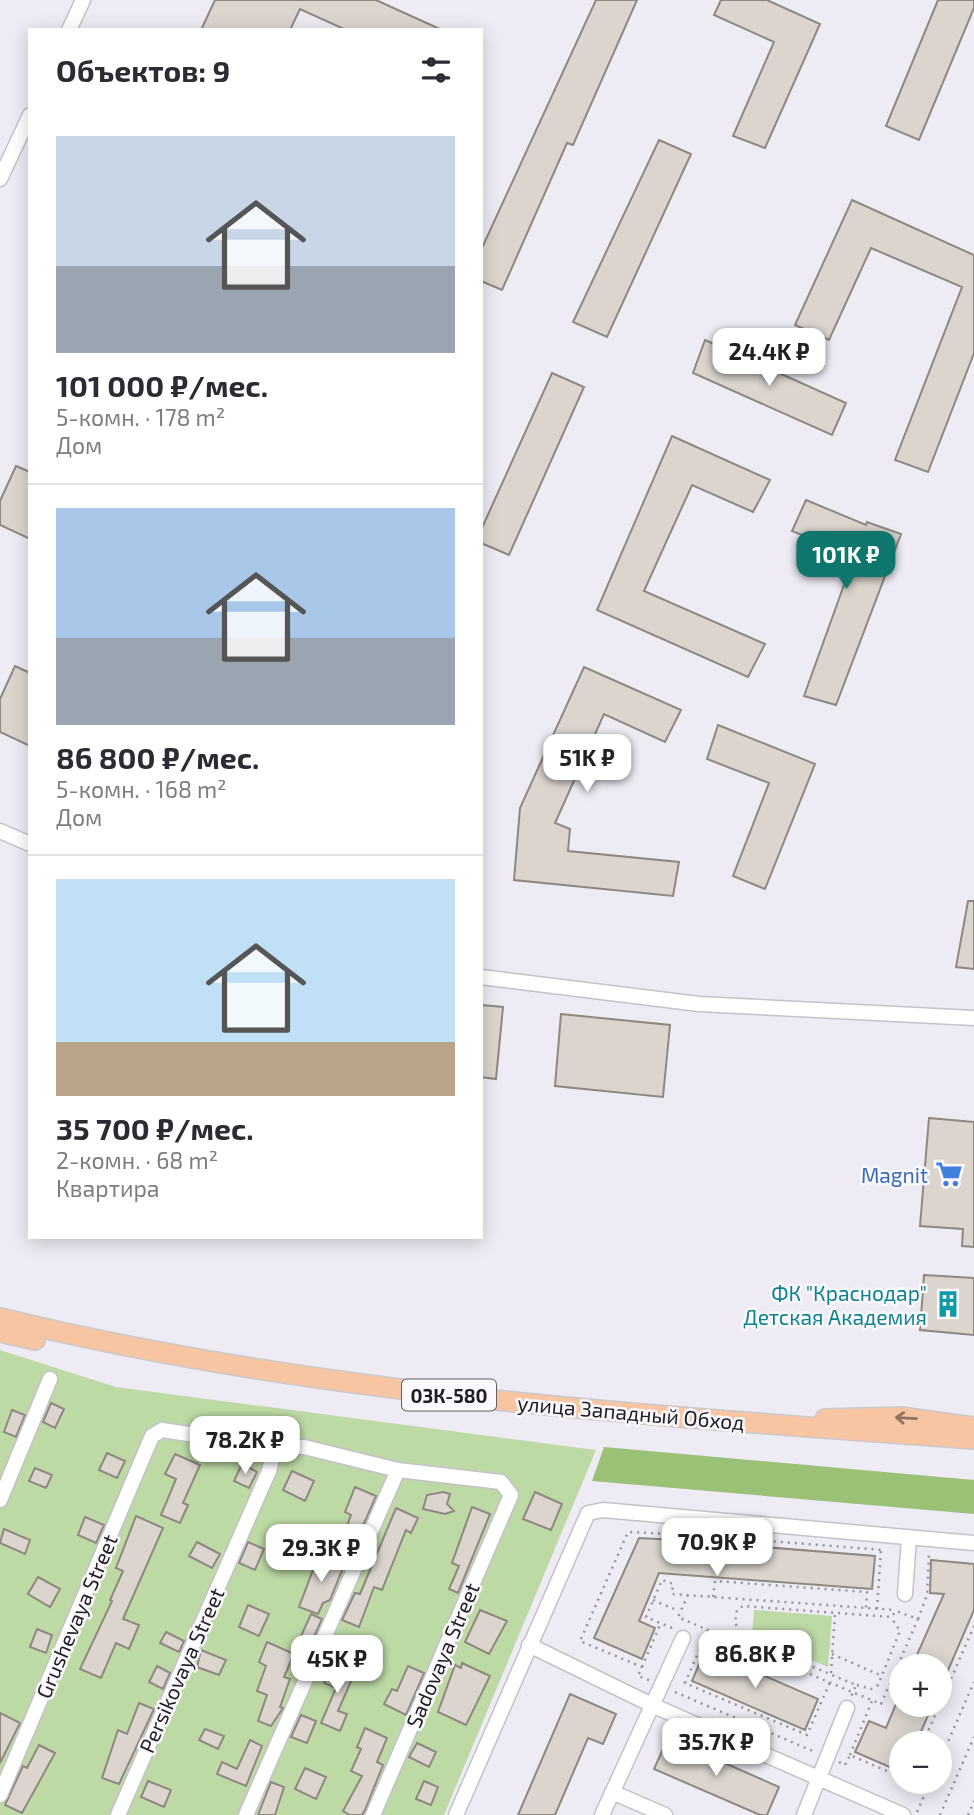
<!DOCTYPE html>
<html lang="ru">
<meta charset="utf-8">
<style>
body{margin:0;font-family:"Exo 2",sans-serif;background:#f2f2f3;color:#2b2b33;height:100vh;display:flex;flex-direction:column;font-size:26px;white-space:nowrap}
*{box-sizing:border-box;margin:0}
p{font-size:23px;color:#7c7c81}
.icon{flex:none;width:38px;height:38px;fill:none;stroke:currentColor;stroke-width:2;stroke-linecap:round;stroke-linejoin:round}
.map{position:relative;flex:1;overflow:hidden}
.panel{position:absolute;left:28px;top:28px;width:455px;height:1211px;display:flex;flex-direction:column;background:#fff;border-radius:0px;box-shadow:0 4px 18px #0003}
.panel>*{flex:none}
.fabs{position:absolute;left:889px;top:1654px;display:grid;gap:14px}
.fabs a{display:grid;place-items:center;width:63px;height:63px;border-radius:50%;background:#fff;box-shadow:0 4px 18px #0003;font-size:35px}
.price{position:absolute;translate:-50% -60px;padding:0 16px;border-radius:14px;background:#fff;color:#222;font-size:23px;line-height:46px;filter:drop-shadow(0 2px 4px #0008)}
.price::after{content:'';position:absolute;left:50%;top:42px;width:21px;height:16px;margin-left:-10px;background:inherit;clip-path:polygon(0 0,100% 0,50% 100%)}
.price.current{background:#0f766e;color:#fff}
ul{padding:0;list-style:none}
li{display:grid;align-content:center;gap:14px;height:371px;padding:0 28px}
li+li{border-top:2px solid #e1e1e2}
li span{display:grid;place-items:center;height:217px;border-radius:0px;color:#555}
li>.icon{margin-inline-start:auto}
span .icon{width:126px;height:126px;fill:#fffc;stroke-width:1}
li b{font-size:30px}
h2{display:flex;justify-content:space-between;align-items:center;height:84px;padding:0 28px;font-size:30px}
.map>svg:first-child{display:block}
</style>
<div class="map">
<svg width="974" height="1815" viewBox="0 0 974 1815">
<rect width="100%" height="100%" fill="#eeebf4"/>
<path fill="#bddaa5" d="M0 1350 116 1387 596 1450 444 1815H0Z
M754 1610 832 1616 828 1667 752 1635Z"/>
<path fill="#9ac176" d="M604 1447 974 1480V1514L592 1481Z"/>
<path fill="#dbd5ce" stroke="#8e8881" stroke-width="2" d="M215 0H376L442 30H346L300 9 290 30H201Z
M596 0H637L573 145 567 143 502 290 481 281V250Z
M721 0H767L820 24 765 148 733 136 774 42 714 15Z
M938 0H974V8L919 140 886 126Z
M659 140 691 154 607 337 573 322Z
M852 200 974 255V353L928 472 895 460 962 287 871 248 829 340 795 325Z
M705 340 846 403 832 435 693 373Z
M552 373 584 387 509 555 481 543V530Z
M672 436 770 480 753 512 692 485 644 591 765 644 748 677 597 610Z
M16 466 30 472V539L0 525V501Z
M806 500 866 525 867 522 901 534 836 705 804 696 854 557 792 531Z
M15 666 30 673V746L0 732V699Z
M584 667 681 710 665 742 604 714 555 823 570 829 568 851 679 862 673 896 514 880 520 808Z
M718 725 815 764 765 889 733 876 769 783 707 759Z
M968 901H974V969L956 967Z
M481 1005 503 1007 496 1079 481 1077Z
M561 1014 670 1025 663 1097 555 1086Z
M929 1118 974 1122V1247L962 1246 963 1229 920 1226Z
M924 1275 974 1278V1335L920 1330Z
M51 1403 64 1409 55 1428 43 1422Z
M12 1410 25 1415 16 1437 4 1432Z
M107 1453 125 1461 117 1478 99 1470Z
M175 1454 200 1465 183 1503 188 1505 180 1523 161 1515 176 1479 165 1474Z
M242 1464 257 1472 249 1488 234 1481Z
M35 1468 52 1475 46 1488 29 1481Z
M292 1471 314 1481 305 1501 283 1490Z
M355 1487 376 1496 354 1546 341 1541 351 1515 345 1512Z
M443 1492 450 1494 447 1504 454 1511 445 1514 423 1509 427 1495Z
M535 1492 562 1504 551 1530 523 1519Z
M472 1507 490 1514 458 1593 449 1589 459 1566 452 1563Z
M396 1508 418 1518 411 1533 406 1530 382 1590 374 1587 359 1627 342 1620 355 1593 360 1594Z
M136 1516 163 1528 123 1619 139 1625 129 1649 116 1643 101 1678 80 1669 112 1601 110 1600 123 1571 116 1568Z
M85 1517 104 1525 96 1543 78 1535Z
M4 1529 30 1540 25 1554 0 1543Z
M639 1538 694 1541 698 1549 704 1552 714 1543 875 1556 872 1589 659 1573 639 1621 655 1628 642 1659 594 1638Z
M197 1542 220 1554 212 1568 189 1556Z
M248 1542 264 1549 255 1570 239 1563Z
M319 1554 344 1565 330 1600 323 1603 318 1614 299 1607Z
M931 1560 974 1564V1610L940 1689V1666H912L944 1594 930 1593Z
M38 1577 60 1589 50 1607 28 1594Z
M248 1605 269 1614 259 1636 239 1627Z
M480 1610 507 1621 489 1654 465 1642Z
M311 1614 322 1619 312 1641 301 1636Z
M37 1629 52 1635 46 1653 30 1647Z
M166 1632 184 1641 179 1652 160 1643Z
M267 1642 294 1654 284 1677 290 1679 280 1707 283 1708 271 1726 258 1721 267 1695 257 1691 266 1666 259 1662Z
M201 1650 226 1660 219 1675 197 1667Z
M705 1650 818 1699 805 1730 692 1681Z
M333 1662 355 1672 338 1711 347 1714 340 1731 321 1723 336 1688 324 1683Z
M462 1663 490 1676 466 1725 438 1712 455 1665 461 1668Z
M157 1666 170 1673 163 1689 149 1682Z
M408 1666 424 1673 406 1715 384 1704 392 1689 397 1691Z
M570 1694 616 1714 603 1744 588 1738 555 1815H518Z
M139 1703 154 1709 119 1784 102 1778 118 1730 127 1734Z
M896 1704H933L916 1743H901V1772L855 1752 869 1721 886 1728Z
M0 1713 20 1723 0 1763Z
M301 1715 316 1721 307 1743 291 1737Z
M365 1728 387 1738 377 1762 383 1765 365 1810 362 1815H350L343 1811 362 1776 351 1771 361 1749 357 1747Z
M205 1729 224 1736 218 1749 199 1740Z
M668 1738 779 1787 767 1815H760L654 1769Z
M250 1740 262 1746 246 1786 217 1774 222 1762 237 1769Z
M417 1743 436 1752 429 1767 409 1757Z
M39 1745 55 1753 22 1813 5 1805 23 1766 27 1768Z
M305 1768 326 1777 316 1799 295 1789Z
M148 1781 171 1790 164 1807 141 1797Z
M424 1781 438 1787 431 1805 416 1799Z
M271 1782 284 1787 275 1815H258Z"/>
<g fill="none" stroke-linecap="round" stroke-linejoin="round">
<defs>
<path id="minor" d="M69 30 83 0
M0 179 30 115
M0 831 30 844
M481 977 699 1004 974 1018
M0 1500 50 1379
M704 1542 706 1519
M905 1594 909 1537
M529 1645 654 1706 903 1815
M612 1792 665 1815
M0 1795 152 1436 162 1430 275 1447H304L398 1470 501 1482 511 1495 373 1815
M118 1815 269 1471 275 1447
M246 1815 398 1470
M456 1815 588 1513 603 1510 974 1543
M602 1815 683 1638
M804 1815 847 1708"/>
<path id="highway" d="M0 1318C319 1396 648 1415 974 1439
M0 1332 35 1340
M825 1419 901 1417 974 1427"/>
</defs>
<use href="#minor" stroke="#c3c1c9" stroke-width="17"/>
<use href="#highway" stroke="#c9c9ca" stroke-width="22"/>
<path stroke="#96949b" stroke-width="2.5" stroke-dasharray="2 5" stroke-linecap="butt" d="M718 1537 883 1550
M688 1595 678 1617C745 1646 813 1676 881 1704L918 1619 896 1611 891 1617 743 1606 737 1610 735 1623 744 1638 856 1685 851 1697
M713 1597 715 1581 867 1592 866 1608
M653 1600 679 1611
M877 1609 881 1550
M918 1619 927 1595 929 1553
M672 1628 646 1617 662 1580 673 1584 672 1594 896 1610
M708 1630 685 1683 807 1735 830 1682
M832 1654 880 1675
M642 1667 660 1625
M831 1673 835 1613
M649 1680 638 1676 642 1667 580 1641 628 1532 691 1535
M857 1685 871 1689 878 1685 900 1631 891 1617
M675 1692 813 1751
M923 1743 974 1626
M850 1755 872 1701
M940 1760 974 1682
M839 1762 845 1765 850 1755 901 1777
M917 1812 930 1782
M940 1815 974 1737
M968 1815 974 1801"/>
<use href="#minor" stroke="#fff" stroke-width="14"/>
<use href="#highway" stroke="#f7c5a2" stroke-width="19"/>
</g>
<defs><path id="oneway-shaft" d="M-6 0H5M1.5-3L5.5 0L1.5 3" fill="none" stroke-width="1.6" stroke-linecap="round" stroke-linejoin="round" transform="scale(1.75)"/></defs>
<use stroke="#8b7262" href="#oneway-shaft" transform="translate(906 1418) rotate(-177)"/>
<defs>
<symbol id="supermarket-bare" viewBox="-9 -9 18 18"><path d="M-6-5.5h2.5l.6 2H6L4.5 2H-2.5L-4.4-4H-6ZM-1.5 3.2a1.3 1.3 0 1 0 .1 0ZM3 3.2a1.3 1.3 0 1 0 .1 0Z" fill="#3f7fe0" stroke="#fbf9fe" stroke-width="2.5" paint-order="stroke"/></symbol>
<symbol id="building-bare" viewBox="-9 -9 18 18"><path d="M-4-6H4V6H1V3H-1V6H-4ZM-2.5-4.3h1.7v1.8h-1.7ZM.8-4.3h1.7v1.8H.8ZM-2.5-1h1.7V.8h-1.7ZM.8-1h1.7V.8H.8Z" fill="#0f9aa8" stroke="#fbf9fe" stroke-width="2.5" paint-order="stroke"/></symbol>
</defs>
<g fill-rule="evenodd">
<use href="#supermarket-bare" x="930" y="1155" width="38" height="38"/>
<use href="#building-bare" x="929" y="1285" width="38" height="38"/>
</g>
<g text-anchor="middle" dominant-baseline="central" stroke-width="5" stroke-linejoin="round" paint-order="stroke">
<rect fill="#fbf9fe" stroke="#616063" stroke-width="2" x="402" y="1379.5" width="94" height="31" rx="5"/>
<g font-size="19" font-weight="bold" fill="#1f1e21">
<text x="449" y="1395">03К-580</text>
</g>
<g font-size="21" fill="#366cbe" stroke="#fbf9fe" text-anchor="end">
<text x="928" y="1174">Magnit</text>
</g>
<g font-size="21" fill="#0d838f" stroke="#fbf9fe" text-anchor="end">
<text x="927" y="1292">ФК "Краснодар"<tspan x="927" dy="24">Детская Академия</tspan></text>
</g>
<g font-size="21" fill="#1f1e21" stroke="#fbf9fe">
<text transform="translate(631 1412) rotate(5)">улица Западный Обход</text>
<text transform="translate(76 1616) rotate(-67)">Grushevaya Street</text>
<text transform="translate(442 1655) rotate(-67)">Sadovaya Street</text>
<text transform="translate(181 1670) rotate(-66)">Persikovaya Street</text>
</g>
</g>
</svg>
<div class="fabs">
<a>+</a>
<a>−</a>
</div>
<b class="price" style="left:769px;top:388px">24.4K ₽</b>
<b class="price current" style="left:846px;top:591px">101K ₽</b>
<b class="price" style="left:587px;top:794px">51K ₽</b>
<b class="price" style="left:245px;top:1476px">78.2K ₽</b>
<b class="price" style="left:717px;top:1578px">70.9K ₽</b>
<b class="price" style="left:321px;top:1584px">29.3K ₽</b>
<b class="price" style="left:755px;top:1690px">86.8K ₽</b>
<b class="price" style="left:337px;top:1695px">45K ₽</b>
<b class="price" style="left:716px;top:1778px">35.7K ₽</b>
<section class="panel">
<h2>Объектов: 9<svg class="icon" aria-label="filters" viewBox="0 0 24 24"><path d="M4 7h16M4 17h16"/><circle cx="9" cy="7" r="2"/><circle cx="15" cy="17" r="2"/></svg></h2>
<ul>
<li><span style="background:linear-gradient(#c9d6e8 60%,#9aa5b1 0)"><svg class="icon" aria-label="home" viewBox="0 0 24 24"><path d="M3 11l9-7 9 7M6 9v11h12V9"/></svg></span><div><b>101 000 ₽/мес.</b><p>5-комн. · 178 m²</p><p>Дом</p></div></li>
<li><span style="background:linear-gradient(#a9c7e8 60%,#9aa5b1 0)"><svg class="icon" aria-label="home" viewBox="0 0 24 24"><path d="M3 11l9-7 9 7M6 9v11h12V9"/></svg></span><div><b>86 800 ₽/мес.</b><p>5-комн. · 168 m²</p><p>Дом</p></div></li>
<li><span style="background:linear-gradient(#bfe0f5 75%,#b9a48a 0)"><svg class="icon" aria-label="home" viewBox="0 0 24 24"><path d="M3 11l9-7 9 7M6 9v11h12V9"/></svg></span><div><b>35 700 ₽/мес.</b><p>2-комн. · 68 m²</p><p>Квартира</p></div></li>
</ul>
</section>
</div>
